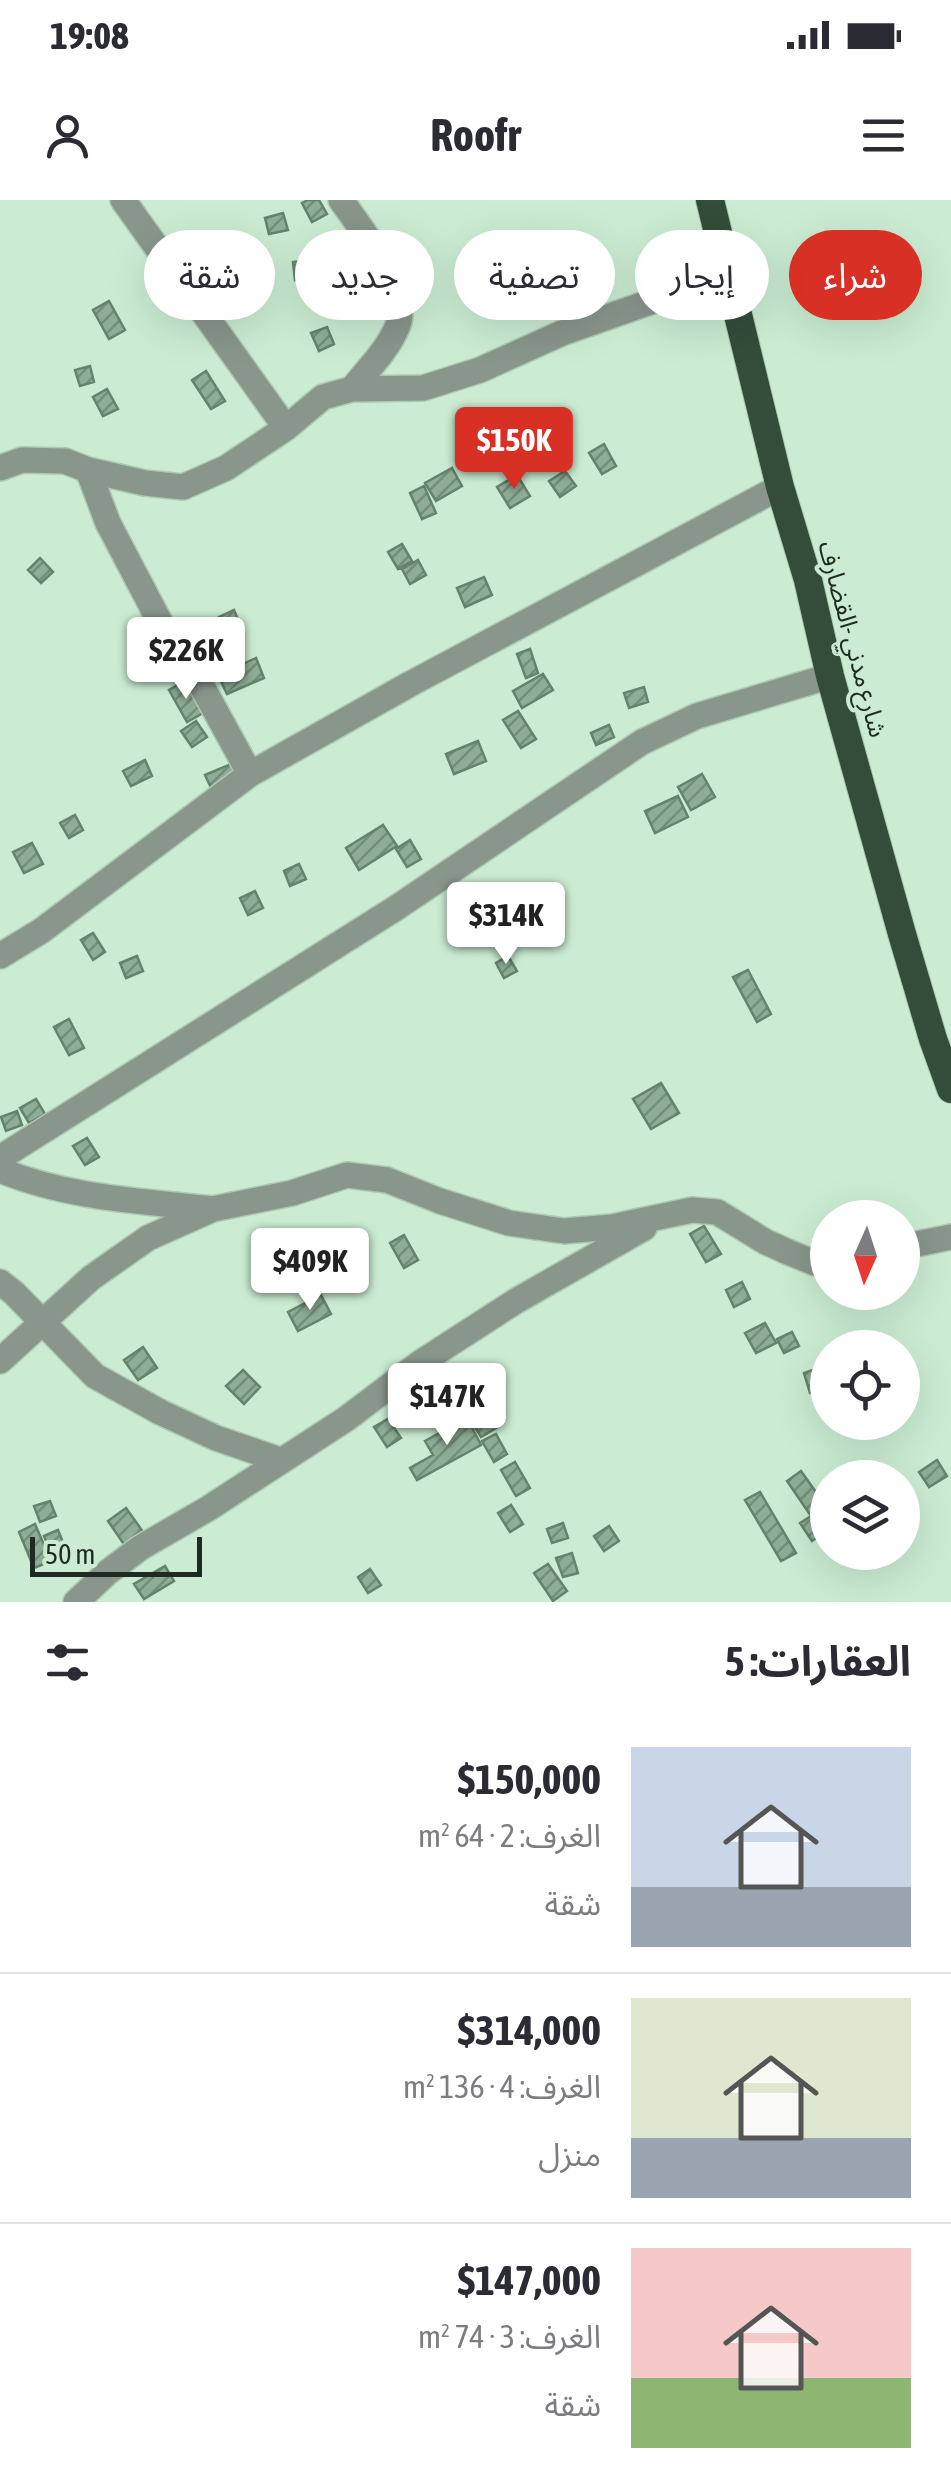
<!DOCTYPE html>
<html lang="ar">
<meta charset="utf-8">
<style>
body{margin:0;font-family:"Asap Condensed","Noto Sans Arabic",sans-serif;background:#f2f2f3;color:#2b2b33;direction:rtl;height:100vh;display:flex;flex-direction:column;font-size:38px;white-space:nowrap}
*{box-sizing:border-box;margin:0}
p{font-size:32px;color:#7c7c81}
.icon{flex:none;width:55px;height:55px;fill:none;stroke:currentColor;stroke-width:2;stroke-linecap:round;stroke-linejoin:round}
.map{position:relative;height:1402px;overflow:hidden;direction:ltr}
.panel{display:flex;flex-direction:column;background:#fff;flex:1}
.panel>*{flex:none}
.hud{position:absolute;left:30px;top:30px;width:892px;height:90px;direction:rtl;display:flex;gap:20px}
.needle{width:65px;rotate:183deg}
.fabs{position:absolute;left:810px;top:1000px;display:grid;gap:20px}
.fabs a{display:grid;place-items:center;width:110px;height:110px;border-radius:50%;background:#fff;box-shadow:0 10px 40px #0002;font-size:50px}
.scale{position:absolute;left:30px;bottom:25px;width:172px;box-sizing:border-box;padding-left:10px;border:5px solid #1e2b22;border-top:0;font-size:28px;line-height:35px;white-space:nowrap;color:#1e2b22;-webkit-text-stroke:8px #cbecd3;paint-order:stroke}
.price{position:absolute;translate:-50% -85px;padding:0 22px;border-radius:10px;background:#fff;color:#222;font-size:32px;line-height:65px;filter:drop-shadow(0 2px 5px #0008)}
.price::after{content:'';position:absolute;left:50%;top:60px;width:30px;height:22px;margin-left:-15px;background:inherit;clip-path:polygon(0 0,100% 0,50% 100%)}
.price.selected{background:#d93025;color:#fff}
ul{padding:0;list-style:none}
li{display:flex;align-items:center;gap:30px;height:250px;padding:0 40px}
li+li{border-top:2px solid #e1e1e2}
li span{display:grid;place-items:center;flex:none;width:280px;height:200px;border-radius:0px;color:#555}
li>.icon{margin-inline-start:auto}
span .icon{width:120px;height:120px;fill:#fffc;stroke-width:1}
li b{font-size:42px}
h2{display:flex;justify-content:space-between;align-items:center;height:120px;padding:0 40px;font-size:42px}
.tag{padding:0 35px;border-radius:45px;background:#fff;box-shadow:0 10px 40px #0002;font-size:35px;line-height:90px}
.tag.selected{background:#d93025;color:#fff}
.status{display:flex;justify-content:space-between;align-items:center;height:70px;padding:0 50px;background:#fff;direction:ltr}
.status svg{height:28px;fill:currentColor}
header{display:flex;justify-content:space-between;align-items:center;height:130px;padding:0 40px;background:#fff;font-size:45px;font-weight:700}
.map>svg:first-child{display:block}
</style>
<div class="status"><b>19:08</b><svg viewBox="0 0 49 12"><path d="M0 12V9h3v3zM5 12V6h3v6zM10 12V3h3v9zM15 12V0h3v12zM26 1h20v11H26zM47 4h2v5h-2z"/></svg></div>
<header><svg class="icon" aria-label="menu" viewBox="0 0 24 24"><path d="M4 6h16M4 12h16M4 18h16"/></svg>Roofr<svg class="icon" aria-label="person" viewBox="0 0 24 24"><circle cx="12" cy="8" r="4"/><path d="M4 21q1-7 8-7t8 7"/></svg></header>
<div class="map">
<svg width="951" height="1402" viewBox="0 0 951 1402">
<defs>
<pattern id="building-hatch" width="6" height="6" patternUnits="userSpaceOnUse" patternTransform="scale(2.5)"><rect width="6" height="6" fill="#8ead96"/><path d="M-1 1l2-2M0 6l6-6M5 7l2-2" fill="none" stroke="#738d7a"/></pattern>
</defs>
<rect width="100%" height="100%" fill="#cbecd3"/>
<path fill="url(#building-hatch)" stroke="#64836d" stroke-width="2.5" d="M308 0H319L327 14 312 22 302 3Z
M283 13 288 30 269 34 265 18Z
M310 60 313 78 295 80 293 62Z
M341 62 349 78 320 90 313 74Z
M109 101 125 130 109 139 93 110Z
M327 127 334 144 319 151 311 133Z
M90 166 94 182 80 186 75 170Z
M206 171 225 201 211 209 192 180Z
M107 189 118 209 103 216 93 197Z
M604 244 616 266 602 274 589 253Z
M452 268 462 286 436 301 425 283Z
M565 271 576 286 560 297 549 281Z
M517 275 530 296 510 308 497 287Z
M424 286 436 313 422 319 410 293Z
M402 344 412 361 398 369 388 352Z
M40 358 53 372 41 383 28 370Z
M418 360 426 375 410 384 402 369Z
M484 377 492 395 465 407 457 388Z
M234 410 241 427 227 434 219 417Z
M530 449 538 473 526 478 517 454Z
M256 458 264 478 227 494 218 475Z
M543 474 553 490 522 508 513 491Z
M185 481 203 513 187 522 169 490Z
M644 487 648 502 629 508 624 493Z
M518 511 536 539 521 548 503 520Z
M196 521 207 537 192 547 181 531Z
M609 525 614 537 596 545 591 533Z
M478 541 486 561 454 574 446 554Z
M145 560 152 576 131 586 123 571Z
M231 564 238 579 212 590 205 575Z
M702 574 715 597 691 610 678 587Z
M678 596 688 617 655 633 645 611Z
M75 615 83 630 69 638 60 623Z
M383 625 397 646 359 670 346 648Z
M410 640 421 659 407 667 396 649Z
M32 643 43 664 24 673 13 652Z
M299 664 306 679 290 686 284 671Z
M255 691 263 708 248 715 240 698Z
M93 733 105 752 93 760 81 740Z
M137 756 143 771 126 778 120 763Z
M508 756 517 771 504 778 496 763Z
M748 770 771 814 757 822 733 777Z
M69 819 84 848 69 855 54 827Z
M661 883 679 913 651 929 633 899Z
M36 899 45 914 29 923 20 908Z
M17 911 22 925 6 931 1 917Z
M87 938 99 957 85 965 73 946Z
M704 1026 721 1054 706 1062 690 1034Z
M404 1035 418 1060 404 1068 390 1043Z
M273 1059 283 1077 269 1085 258 1068Z
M742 1082 750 1099 734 1107 726 1090Z
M321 1095 331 1114 298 1131 288 1112Z
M765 1123 776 1143 756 1153 745 1133Z
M792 1132 799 1146 784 1153 777 1139Z
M143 1147 157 1168 138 1180 124 1160Z
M818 1168 825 1188 810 1193 804 1173Z
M243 1170 260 1187 244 1204 226 1186Z
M484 1210 496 1228 481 1237 470 1219Z
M467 1218 481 1245 417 1280 410 1268 433 1255 425 1241Z
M388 1219 401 1238 387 1247 374 1227Z
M496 1234 507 1254 494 1262 482 1241Z
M937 1260 947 1276 929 1287 919 1272Z
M515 1262 530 1288 516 1296 501 1270Z
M801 1271 828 1309V1330L812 1341 800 1323 811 1316 787 1281Z
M760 1292 796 1353 781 1361 745 1300Z
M50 1301 56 1316 40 1322 34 1306Z
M511 1305 523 1324 510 1332 498 1313Z
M126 1308 151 1343 132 1356 108 1321Z
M563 1323 568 1338 552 1343 547 1329Z
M35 1324 51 1361 34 1368 19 1332Z
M609 1326 619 1341 604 1351 594 1336Z
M58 1330 65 1347 51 1353 44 1336Z
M572 1353 578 1373 563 1377 556 1358Z
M548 1364 567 1391 553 1401 534 1373Z
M165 1366 174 1381 144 1399 134 1384Z
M370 1369 381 1385 368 1393 358 1377Z"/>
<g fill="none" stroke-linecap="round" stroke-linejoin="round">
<defs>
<path id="minor" d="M123 0 286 228
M341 0C360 27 411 92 398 125 388 150 368 169 352 189
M0 268 22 260 65 261 88 270 145 283 183 287 226 268 286 228 323 197 352 189 423 188 480 170 562 133 727 75
M88 270 108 323 161 424 199 481 250 574
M0 756 41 731 250 574 410 484 780 287
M0 958 396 708 642 542 697 516 830 476
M0 970C67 998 141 1001 213 1009
M902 1047 951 1037
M0 1082 14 1093 95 1176 160 1212 216 1238 280 1260
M0 1161 91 1078 148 1038 213 1009 292 993 347 975 387 980 440 1001 509 1023 564 1031 612 1027 692 1010 717 1012 766 1042 788 1052 815 1063H828
M76 1402 108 1372 140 1348 209 1308 346 1219 420 1163 516 1101 644 1028"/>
<path id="trunk" d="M710 0 780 287 808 380 830 476 902 734 933 839 951 889"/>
</defs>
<use href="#minor" stroke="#acc9b3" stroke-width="28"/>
<use href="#trunk" stroke="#acc9b3" stroke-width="30"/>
<use href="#minor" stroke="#89968c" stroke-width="25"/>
<use href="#trunk" stroke="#334d3a" stroke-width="28"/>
</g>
<g text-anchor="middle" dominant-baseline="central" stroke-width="8" stroke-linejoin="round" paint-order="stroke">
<g font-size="25" fill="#1e2b22" stroke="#cbecd3">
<text transform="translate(853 439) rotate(75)">شارع مدني -القضارف</text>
</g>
</g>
</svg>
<div class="fabs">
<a><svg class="needle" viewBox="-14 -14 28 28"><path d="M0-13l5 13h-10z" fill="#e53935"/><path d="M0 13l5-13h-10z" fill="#7c7c81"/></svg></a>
<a><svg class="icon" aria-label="locate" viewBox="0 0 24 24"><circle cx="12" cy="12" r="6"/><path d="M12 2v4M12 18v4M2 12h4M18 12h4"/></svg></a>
<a><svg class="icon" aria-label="layers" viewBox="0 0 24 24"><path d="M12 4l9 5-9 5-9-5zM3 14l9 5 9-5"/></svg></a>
</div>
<div class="scale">50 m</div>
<b class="price selected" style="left:514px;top:292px">$150K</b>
<b class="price" style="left:186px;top:502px">$226K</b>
<b class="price" style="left:506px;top:767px">$314K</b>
<b class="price" style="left:310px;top:1113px">$409K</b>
<b class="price" style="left:447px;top:1248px">$147K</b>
<div class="hud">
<a class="tag selected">شراء</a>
<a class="tag">إيجار</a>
<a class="tag">تصفية</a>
<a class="tag">جديد</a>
<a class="tag">شقة</a>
</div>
</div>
<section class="panel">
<h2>العقارات: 5<svg class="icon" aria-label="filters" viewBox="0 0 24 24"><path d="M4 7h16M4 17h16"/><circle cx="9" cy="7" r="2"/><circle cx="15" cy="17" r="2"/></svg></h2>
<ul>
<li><span style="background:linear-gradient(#c9d6e8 70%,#9aa5b1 0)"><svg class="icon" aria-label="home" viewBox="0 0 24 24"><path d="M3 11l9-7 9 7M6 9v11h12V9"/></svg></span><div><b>$150,000</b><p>الغرف: 2 · 64 m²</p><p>شقة</p></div></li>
<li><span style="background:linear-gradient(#dfe7d0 70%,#9aa5b1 0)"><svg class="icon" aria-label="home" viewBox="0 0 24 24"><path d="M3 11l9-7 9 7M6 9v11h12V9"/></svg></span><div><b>$314,000</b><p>الغرف: 4 · 136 m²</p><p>منزل</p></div></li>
<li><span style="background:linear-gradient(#f6c9c9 65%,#8fb573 0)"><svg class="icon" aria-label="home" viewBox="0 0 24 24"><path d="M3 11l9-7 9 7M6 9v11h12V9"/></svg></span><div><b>$147,000</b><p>الغرف: 3 · 74 m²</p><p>شقة</p></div></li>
</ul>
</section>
